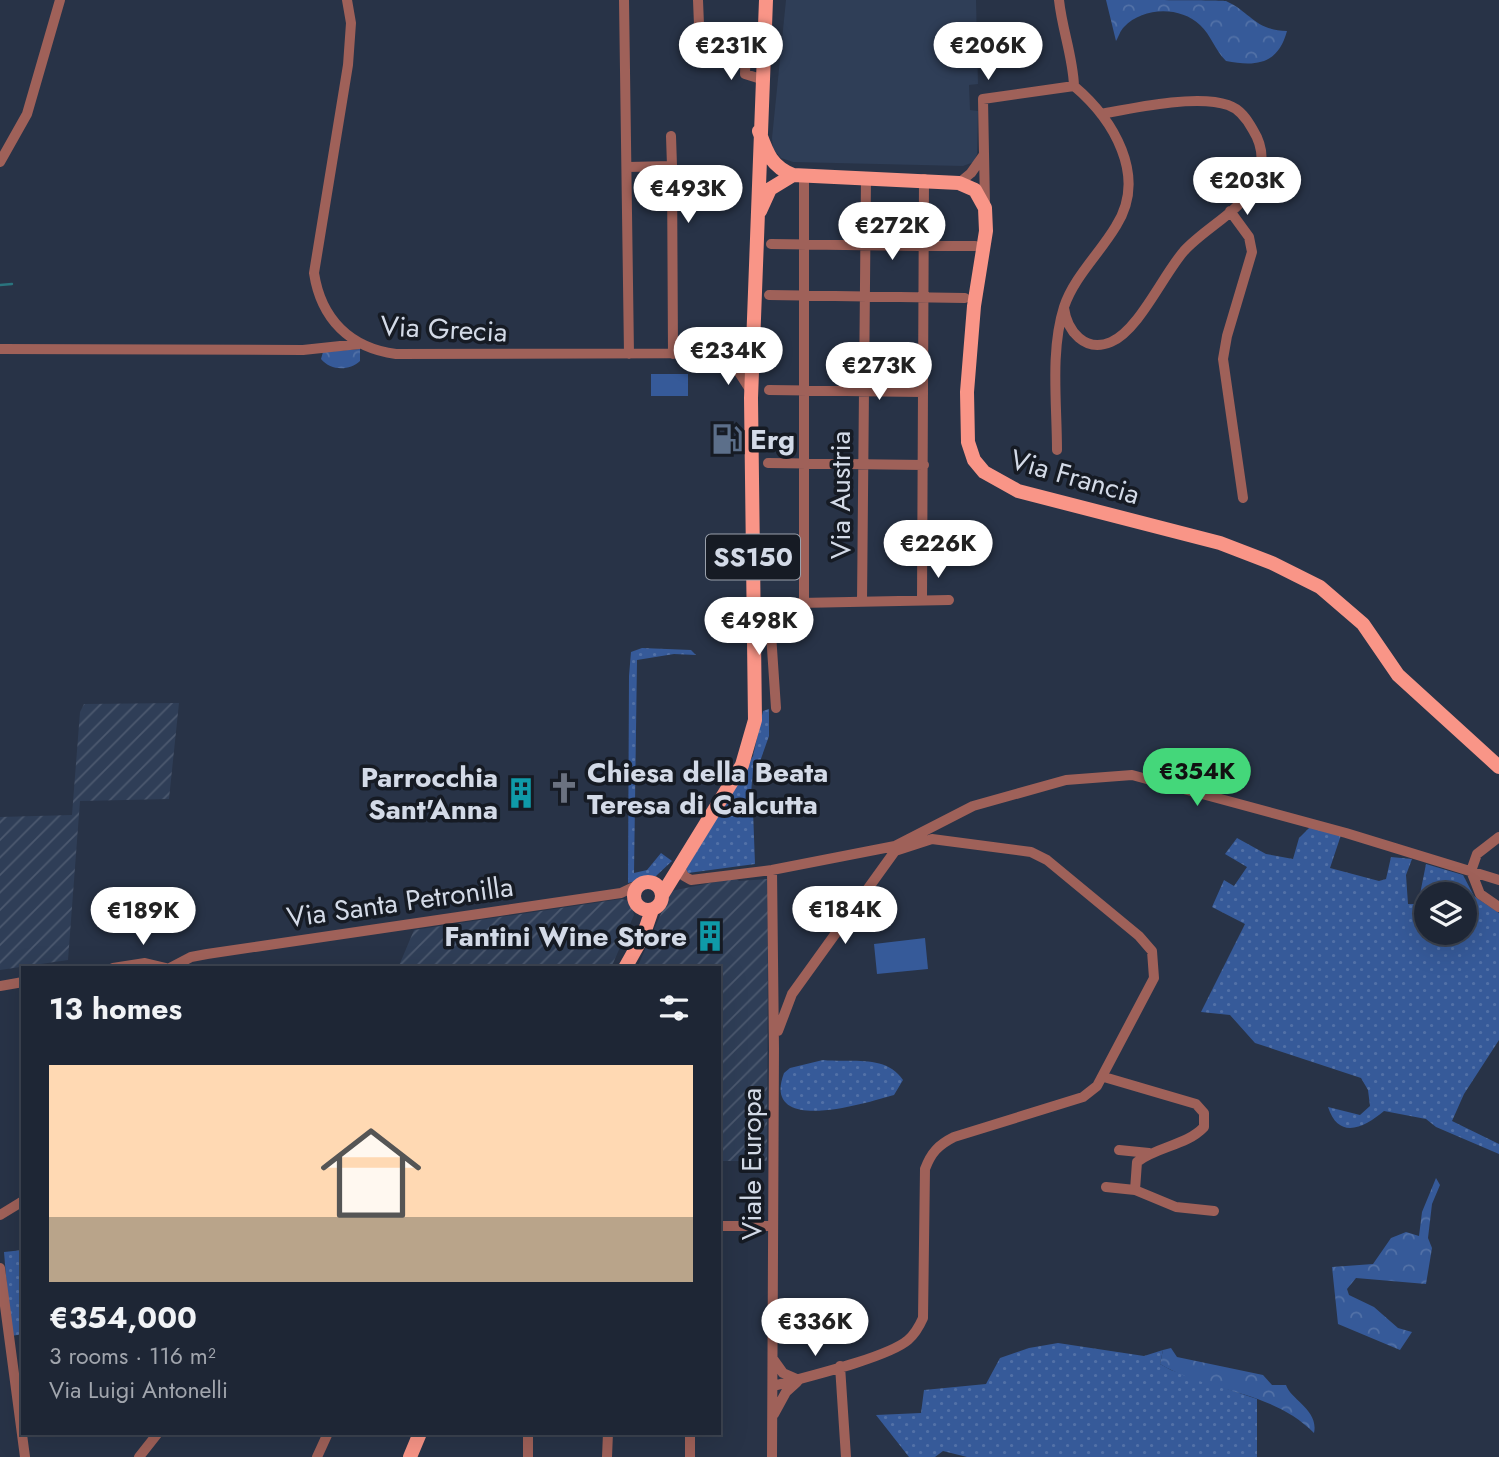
<!DOCTYPE html>
<meta charset="utf-8">
<style>
body{margin:0;font-family:Jost,sans-serif;background:#262e3d;color:#f1f3f6;height:100vh;display:flex;flex-direction:column;font-size:26px;white-space:nowrap}
*{box-sizing:border-box;margin:0}
p{font-size:23px;color:#a1a5ad}
.icon{flex:none;width:38px;height:38px;fill:none;stroke:currentColor;stroke-width:2;stroke-linecap:round;stroke-linejoin:round}
.map{position:relative;flex:1;overflow:hidden}
.sheet{position:absolute;left:21px;top:966px;width:700px;height:469px;display:flex;flex-direction:column;background:#1e2635;border-radius:0px;box-shadow:0 7px 28px #0002,0 0 0 2px #3c4350}
.sheet>*{flex:none}
.tools{position:absolute;left:1414px;top:882px;display:grid;gap:14px}
.tools a{display:grid;place-items:center;width:63px;height:63px;border-radius:50%;background:#1e2635;box-shadow:0 7px 28px #0002,0 0 0 2px #3c4350;font-size:35px}
.price{position:absolute;translate:-50% -60px;padding:0 16px;border-radius:24px;background:#fff;color:#222;font-size:23px;line-height:46px;filter:drop-shadow(0 2px 4px #0008)}
.price::after{content:'';position:absolute;left:50%;top:42px;width:21px;height:16px;margin-left:-10px;background:inherit;clip-path:polygon(0 0,100% 0,50% 100%)}
.price.selected{background:#44d77a;color:#111}
ul{padding:0;list-style:none}
li{display:grid;align-content:center;gap:14px;height:371px;padding:0 28px}
li span{display:grid;place-items:center;height:217px;border-radius:0px;color:#555}
li>.icon{margin-inline-start:auto}
span .icon{width:126px;height:126px;fill:#fffc;stroke-width:1}
li b{font-size:30px}
h2{display:flex;justify-content:space-between;align-items:center;height:84px;padding:0 28px;font-size:30px}
.map>svg:first-child{display:block}
</style>
<div class="map">
<svg width="1499" height="1457" viewBox="0 0 1499 1457">
<defs>
<pattern id="industrial-furrows" width="10" height="10" patternUnits="userSpaceOnUse" patternTransform="scale(1.75)"><rect width="10" height="10" fill="#2f3e57"/><path d="M-1 1l2-2M0 10L10 0M9 11l2-2" fill="none" stroke="#4c596f"/></pattern>
<pattern id="grass-dots" width="8" height="8" patternUnits="userSpaceOnUse" patternTransform="scale(1.75)"><rect width="8" height="8" fill="#365a99"/><path d="M2 2h.1M6 6h.1" fill="none" stroke="#5271a7" stroke-width="1.8" stroke-linecap="round"/></pattern>
<pattern id="forest-crowns" width="20" height="18" patternUnits="userSpaceOnUse" patternTransform="scale(1.75)"><rect width="20" height="18" fill="#365a99"/><path d="M2 6a3 3 0 1 1 6 0M12 15a3 3 0 1 1 6 0" fill="none" stroke="#5271a7"/></pattern>
</defs>
<rect width="100%" height="100%" fill="#283347"/>
<path fill="#2f3e57" d="M786 0H976L978 84 969 85 970 110 978 111 977 154 974 162 963 166 793 162 781 158 773 149 772 138Z"/>
<path fill="url(#industrial-furrows)" d="M179 703 169 799 80 801 68 960 0 970V817L72 815 80 712 84 704Z
M735 878 739 881 767 879 768 884 767 1161H719V968H637L671 891Z
M621 899 630 901 634 915 611 968H398L414 930Z"/>
<path fill="url(#grass-dots)" fill-rule="evenodd" d="M642 648 691 650 696 655 674 654 637 660 634 873 647 870 661 853 672 861 656 876 628 883 629 676 631 652Z
M769 709V736L757 770 753 769 750 806 753 810 755 864 688 873 685 871 753 756 763 711Z
M1310 827 1341 835 1330 868 1379 881 1386 879 1391 857 1412 859 1406 875 1408 904H1418L1426 864 1463 875 1474 896 1499 913V1040L1464 1094 1452 1121 1499 1144V1154L1436 1127 1426 1119 1384 1111C1365 1127 1339 1141 1328 1107L1360 1115 1370 1106 1368 1090 1361 1078 1255 1043 1230 1015 1201 1012 1245 924 1212 907 1224 880 1234 886 1247 867 1225 854 1237 838 1266 854 1293 859 1299 838ZM1426 894H1465V933H1426Z
M823 1060C851 1063 886 1054 903 1080L894 1095C869 1102 760 1137 784 1073L790 1068Z
M23 1250V1334L11 1336 4 1252Z
M1058 1343 1144 1356 1163 1350 1160 1364 1171 1370 1257 1399V1457H967L943 1451 935 1457H909L876 1415 921 1413 924 1390 986 1384 1000 1358 1029 1348Z"/>
<path fill="url(#forest-crowns)" d="M1106 0C1125 0 1215 0 1226 1 1252 13 1254 30 1287 31 1278 64 1257 67 1226 61 1215 50 1211 35 1200 25 1180 6 1143 7 1124 27 1120 31 1119 36 1116 41Z
M360 349V361C349 371 331 371 321 359L323 352Z
M1436 1178 1440 1185 1432 1204 1428 1238 1432 1248 1426 1284 1356 1278 1347 1289 1349 1295 1374 1307 1398 1328 1412 1332 1400 1350 1338 1324 1332 1267 1373 1264 1391 1238 1406 1232 1419 1236 1422 1212Z
M1171 1348 1177 1357 1263 1375 1272 1385H1286C1291 1400 1319 1410 1314 1433 1272 1390 1210 1393 1160 1364L1163 1350Z"/>
<path fill="#365a99" d="M651 374H688V396H651Z
M925 938 928 969 877 974 874 944Z"/>
<g fill="none" stroke-linecap="round" stroke-linejoin="round">
<path stroke="#2a747e" stroke-width="2.5" d="M0 285 12 284"/>
<path stroke="#9f6159" stroke-width="10" d="M347 0 351 23 348 65 314 273C321 319 350 348 396 354L752 353
M624 0 629 354
M698 0 699 25 703 29 744 40 746 45 745 74 761 79
M671 136 672 166
M0 162 27 114 60 0
M628 167 672 166 673 354
M959 183 971 173 983 156
M985 207 983 99 1074 86
M1230 211 1249 237 1252 252 1227 336 1223 359 1243 498
M771 244 919 246
M924 246H975
M769 295 965 298
M1064 308C1067 331 1085 353 1111 342 1139 330 1163 275 1184 251 1206 227 1242 211 1256 181 1264 164 1263 146 1253 130 1247 119 1240 109 1228 105 1197 94 1133 108 1101 114
M0 349 303 350 359 344
M723 355 733 363 751 391
M769 390 923 392
M1057 450C1057 404 1050 351 1064 307 1074 277 1100 253 1116 226 1148 176 1113 119 1074 86 1073 57 1062 29 1059 0
M768 463 924 465
M922 600 924 179
M862 602 866 178
M804 603V175
M754 604 949 600
M769 604 776 708
M1499 837 1477 854 1471 871 1480 894 1499 907
M679 866 684 876 691 880 772 870 895 846 973 806 1066 780 1132 775 1346 833 1499 880
M772 870 774 1048 772 1457
M113 968 145 963 166 968
M170 968 191 957 207 954 621 893 638 885
M0 986 23 982
M778 1031 792 994 895 851V846
M1104 1077 1196 1104 1204 1113V1127C1186 1146 1158 1146 1137 1162L1135 1190 1176 1207 1214 1211
M1119 1150 1149 1153
M1106 1187 1135 1190
M0 1215 23 1201
M719 1226H773
M0 1268 25 1457
M773 1359 783 1373 799 1380
M840 1366 846 1457
M773 1386C802 1378 887 1358 908 1340 915 1334 919 1327 923 1318L925 1169C931 1153 938 1145 954 1137L1083 1097 1097 1086 1154 978 1152 951 1139 936 1047 860 1031 852 932 839 895 851
M774 1414 786 1392 797 1382
M139 1457 158 1433
M317 1457 328 1433
M528 1457V1433
M607 1457 608 1433
M690 1457V1433"/>
<path stroke="#f99587" stroke-width="14" d="M759 131C767 153 771 166 793 175L959 183 975 190 985 208 986 231 974 306 967 392 968 442 974 460 984 472 1018 491 1220 543 1272 563 1320 587 1363 624 1398 675 1499 767
M760 211 770 189 793 175
M634 896a14 14 0 1 1 28 0a14 14 0 1 1-28 0Z
M662 895 742 765 755 720 751 398 766 0
M625 968 643 936 652 910
M410 1457 420 1433"/>
</g>
<defs>
<symbol id="fuel-bare" viewBox="-9 -9 18 18"><path d="M-5.5-6h7V0h2V4h1.3V-2.5L3-4.5l.8-.8L6-3V5H2.5V1h-1V6h-7ZM-4.2-4.7v3.2H.2V-4.7Z" fill="#5c6f8a" stroke="#161b24" stroke-width="2.5" paint-order="stroke"/></symbol>
<symbol id="church-bare" viewBox="-9 -9 18 18"><path d="M-1.2-6h2.4v3.5h3.3v2.4h-3.3V6h-2.4V-.1h-3.3v-2.4h3.3Z" fill="#6b7280" stroke="#161b24" stroke-width="2.5" paint-order="stroke"/></symbol>
<symbol id="building-bare" viewBox="-9 -9 18 18"><path d="M-4-6H4V6H1V3H-1V6H-4ZM-2.5-4.3h1.7v1.8h-1.7ZM.8-4.3h1.7v1.8H.8ZM-2.5-1h1.7V.8h-1.7ZM.8-1h1.7V.8H.8Z" fill="#0f9aa8" stroke="#161b24" stroke-width="2.5" paint-order="stroke"/></symbol>
</defs>
<g fill-rule="evenodd">
<use href="#fuel-bare" x="705" y="417" width="44" height="44"/>
<use href="#church-bare" x="542" y="766" width="44" height="44"/>
<use href="#building-bare" x="499" y="771" width="44" height="44"/>
<use href="#building-bare" x="688" y="914" width="44" height="44"/>
</g>
<g text-anchor="middle" dominant-baseline="central" stroke-width="7" stroke-linejoin="round" paint-order="stroke">
<rect fill="#161b24" stroke="#9aa1ac" stroke-width="2" x="706" y="534.5" width="94" height="45" rx="5"/>
<g font-size="26" font-weight="bold" fill="#d3dae7">
<text x="753" y="557">SS150</text>
</g>
<g font-size="28" fill="#d3dae7" stroke="#161b24">
<text transform="translate(444 329) rotate(3)">Via Grecia</text>
<text transform="translate(1075 477) rotate(16)">Via Francia</text>
<text transform="translate(840 495) rotate(-90)">Via Austria</text>
<text transform="translate(400 902) rotate(-8)">Via Santa Petronilla</text>
<text transform="translate(751 1164) rotate(-90)">Viale Europa</text>
</g>
<g font-size="28" font-weight="bold" fill="#d3dae7" stroke="#161b24" text-anchor="start">
<text x="750" y="439">Erg</text>
<text x="587" y="772">Chiesa della Beata<tspan x="587" dy="32">Teresa di Calcutta</tspan></text>
<text x="498" y="777" text-anchor="end">Parrocchia<tspan x="498" dy="32">Sant'Anna</tspan></text>
<text x="687" y="936" text-anchor="end">Fantini Wine Store</text>
</g>
</g>
</svg>
<div class="tools">
<a><svg class="icon" aria-label="layers" viewBox="0 0 24 24"><path d="M12 4l9 5-9 5-9-5zM3 14l9 5 9-5"/></svg></a>
</div>
<b class="price" style="left:731px;top:82px">€231K</b>
<b class="price" style="left:988px;top:82px">€206K</b>
<b class="price" style="left:1247px;top:217px">€203K</b>
<b class="price" style="left:688px;top:225px">€493K</b>
<b class="price" style="left:892px;top:262px">€272K</b>
<b class="price" style="left:728px;top:387px">€234K</b>
<b class="price" style="left:879px;top:402px">€273K</b>
<b class="price" style="left:938px;top:580px">€226K</b>
<b class="price" style="left:759px;top:657px">€498K</b>
<b class="price selected" style="left:1197px;top:808px">€354K</b>
<b class="price" style="left:845px;top:946px">€184K</b>
<b class="price" style="left:143px;top:947px">€189K</b>
<b class="price" style="left:815px;top:1358px">€336K</b>
<section class="sheet">
<h2>13 homes<svg class="icon" aria-label="filters" viewBox="0 0 24 24"><path d="M4 7h16M4 17h16"/><circle cx="9" cy="7" r="2"/><circle cx="15" cy="17" r="2"/></svg></h2>
<ul>
<li><span style="background:linear-gradient(#ffd9b3 70%,#b9a48a 0)"><svg class="icon" aria-label="home" viewBox="0 0 24 24"><path d="M3 11l9-7 9 7M6 9v11h12V9"/></svg></span><div><b>€354,000</b><p>3 rooms · 116 m²</p><p>Via Luigi Antonelli</p></div></li>
</ul>
</section>
</div>
